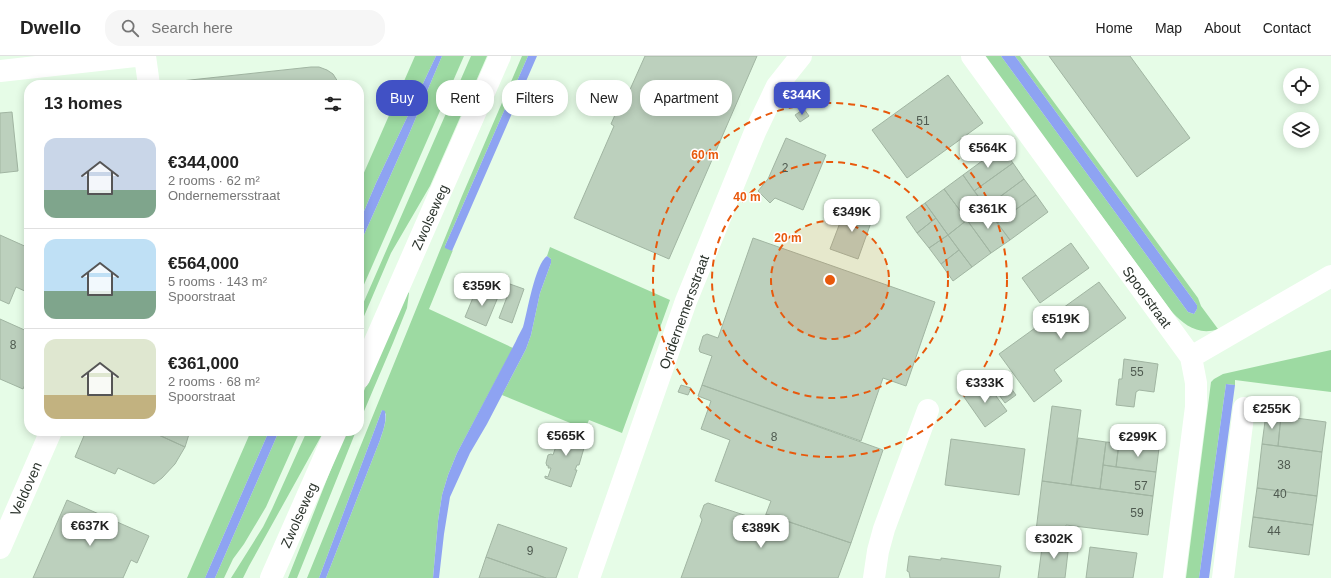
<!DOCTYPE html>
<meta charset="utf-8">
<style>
body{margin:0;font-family:Helvetica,sans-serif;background:#f6f6f6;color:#222;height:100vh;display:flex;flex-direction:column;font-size:15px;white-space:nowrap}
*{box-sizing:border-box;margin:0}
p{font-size:13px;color:#767676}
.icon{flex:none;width:22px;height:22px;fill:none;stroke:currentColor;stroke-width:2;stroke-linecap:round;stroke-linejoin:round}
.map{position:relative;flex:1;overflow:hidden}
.panel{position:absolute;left:24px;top:24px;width:340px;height:356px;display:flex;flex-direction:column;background:#fff;border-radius:16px;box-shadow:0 2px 10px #0003}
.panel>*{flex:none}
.guide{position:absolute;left:376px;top:24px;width:380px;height:36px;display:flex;gap:8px}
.fabs{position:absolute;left:1283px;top:12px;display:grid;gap:8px}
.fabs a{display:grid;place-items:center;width:36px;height:36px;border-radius:50%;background:#fff;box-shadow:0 2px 10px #0003;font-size:20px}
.price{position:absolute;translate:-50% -34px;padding:0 9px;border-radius:8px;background:#fff;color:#222;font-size:13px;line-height:26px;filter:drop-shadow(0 1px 2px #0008)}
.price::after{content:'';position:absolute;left:50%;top:24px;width:12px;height:9px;margin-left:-6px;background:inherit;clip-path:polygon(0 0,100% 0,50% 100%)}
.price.on{background:#4151c5;color:#fff}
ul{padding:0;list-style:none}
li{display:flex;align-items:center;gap:12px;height:100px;padding:0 20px}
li+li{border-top:1px solid #e0e0e0}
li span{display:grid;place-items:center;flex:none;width:112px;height:80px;border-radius:12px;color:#555}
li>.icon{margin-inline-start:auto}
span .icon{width:48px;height:48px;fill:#fffc;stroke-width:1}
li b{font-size:17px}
h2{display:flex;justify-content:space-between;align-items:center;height:48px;padding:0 20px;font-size:17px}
.chip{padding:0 14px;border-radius:16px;background:#fff;box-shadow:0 2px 10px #0003;font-size:14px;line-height:36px}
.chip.on{background:#4151c5;color:#fff}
header{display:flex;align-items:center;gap:24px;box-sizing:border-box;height:56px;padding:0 20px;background:#fff;border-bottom:1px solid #e0e0e0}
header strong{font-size:19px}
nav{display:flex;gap:22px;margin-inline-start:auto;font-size:14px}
.search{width:280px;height:36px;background:#f6f6f6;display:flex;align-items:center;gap:10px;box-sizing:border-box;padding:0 14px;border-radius:16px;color:#767676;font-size:15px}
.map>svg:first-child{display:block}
</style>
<header>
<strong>Dwello</strong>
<div class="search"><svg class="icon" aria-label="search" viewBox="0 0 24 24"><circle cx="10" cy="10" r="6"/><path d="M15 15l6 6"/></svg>Search here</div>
<nav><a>Home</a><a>Map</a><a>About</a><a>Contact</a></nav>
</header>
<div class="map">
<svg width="1331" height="522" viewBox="0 0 1331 522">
<rect width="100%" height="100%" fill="#e6fce7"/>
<path fill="#9ddaa2" d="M415 0H436L376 127 359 167V128Z
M442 0H464L359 240V190L409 78Z
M471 0H487L430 130 391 197 359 272V257Z
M522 0H528L445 190 452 195 453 194 429 253 513 292 457 397 448 419 442 439 438 465 433 522H326L380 384C383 375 386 367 386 358L382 354 319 522H307L462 140Z
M984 0H1001L1188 256 1194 258 1197 253V249L1015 0H1020L1198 242 1201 250 1218 273C1199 280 1184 269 1172 256Z
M550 191 670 244 622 377 589 364 585 373 502 339 526 293 531 279 540 237 551 207V203L547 200Z
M408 236 409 237 407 252 393 287 359 367V346Z
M1331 294V336L1235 324V329L1226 328 1199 522H1186L1211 326 1214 323 1223 318Z
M251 375H269L205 522H187Z
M279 375H300L266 451 244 488 233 503 224 522H215Z
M307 375H324L249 510 243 522H231L263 471 272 453Z
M346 375H356L297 522H288Z"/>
<path fill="#8ea3f2" d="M436 0H442L409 78 359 190V167L376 127Z
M528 0H537L452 195 445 192V190Z
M1001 0H1015L1197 249V253L1194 258 1188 256Z
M547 200 551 203V207L540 237 531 279 526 293 487 368 470 397 450 441 444 478 439 522H433L438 465 442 439 448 419 457 397 516 285C518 280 521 275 523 271 527 257 535 208 547 200Z
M1226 328 1235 329 1209 522H1199Z
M382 354 385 355C387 365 383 375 380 384L326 522H319Z
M269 375H279L215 522H205Z"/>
<path fill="#bcd0bd" stroke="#a1b5a2" d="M645 0H757L669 203 574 162 614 70 611 68 625 36 628 38Z
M1049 0H1130L1190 82 1137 121Z
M311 11H319L327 14 333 18 340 29H182L181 25Z
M948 19 983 67 907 122 872 74Z
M804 53 809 60 800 66 795 59Z
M12 56 18 115 0 117V57Z
M786 82 826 99 803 154 775 142 770 147 758 135 768 123Z
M1001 91 1013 107 974 135 963 119Z
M1013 107 1024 123 986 151 974 135Z
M963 119 986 151 967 164 944 133Z
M1024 123 1036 139 997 167 986 151Z
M944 133 967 164 948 179 925 147Z
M1036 139 1048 156 1010 184 997 167Z
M925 147 936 162 917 177 906 161Z
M846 151 873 161 858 203 830 193Z
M986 151 1010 184 991 197 967 164Z
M936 162 948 179 929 192 917 177Z
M967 164 991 197 972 211 948 179Z
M0 179 29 192V202L25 212 29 214V237L16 231 9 248 0 244Z
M948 179 959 194 941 208 929 192Z
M753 182 935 246 906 330 883 322 861 385 702 329 712 300 700 296 699 293 703 280 707 278 718 282Z
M1071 187 1089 212 1040 247 1022 222Z
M959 194 972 211 953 225 941 208Z
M1099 226 1126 262 1054 314 1062 325 1034 346 999 298Z
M507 227 524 233 512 267 499 262 507 241 503 239Z
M477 232 498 241 486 270 465 261Z
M0 263 29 276V320L23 333 0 323Z
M1124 303 1158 308 1154 336 1139 334 1136 336 1134 351 1116 349 1119 323H1122Z
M1002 320 1016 339 1005 347 991 328Z
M985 325 1007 355 985 371 964 341Z
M681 329 691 332 688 339 678 336Z
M702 329 883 394 851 487 766 458 771 445 715 425 730 384 701 373 711 345 698 340Z
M1052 350 1081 354 1071 429 1042 425Z
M1266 358 1281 360 1278 390 1262 388Z
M1281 360 1326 366 1322 396 1278 390Z
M563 370 584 377 580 391 584 392 579 409H577L575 414H577L571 431 545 422V420L548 421 551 412H548L549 410H547L546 407 548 399 551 398 553 399Z
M86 375H150L185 391 175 408 162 422 154 428 118 412 115 418 75 401Z
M150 375H190L185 391Z
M1078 382 1106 386 1100 433 1071 429Z
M951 383 1025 393 1019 439 945 429Z
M1106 386 1119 387 1116 411 1103 409Z
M1119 387 1159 392 1156 416 1116 411Z
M1262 388 1322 396 1317 440 1257 432Z
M1103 409 1156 416 1153 440 1100 433Z
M1042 425 1153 440 1148 479 1066 469 1065 478 1036 475Z
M1257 432 1317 440 1313 469 1253 461Z
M67 444 149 480 137 507 131 504 123 522H33Z
M708 447 753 462 752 465 762 468 766 458 851 487 838 522H681L702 464 700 460 704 449Z
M1253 461 1313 469 1309 499 1249 491Z
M498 468 567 492 556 522H546L486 501Z
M1043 484 1069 487 1065 522H1038Z
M1090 491 1137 497 1133 522H1086Z
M909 500 941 504V502L1001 510 999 522H910L909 516 907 515Z
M486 501 546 522H479Z"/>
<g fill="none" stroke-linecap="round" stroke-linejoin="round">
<path stroke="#fff" stroke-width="22" d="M145 0 149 29
M972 0 1191 301 1196 327V351L1174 522
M0 15 135 0
M1191 301 1331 220
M0 492 51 375
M589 522 686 245 755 76 777 30 801 0
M874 522 878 495 884 473 928 354
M1223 522 1244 352"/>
<path stroke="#fff" stroke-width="22" d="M359 322 500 0
M271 522 336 375"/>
</g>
<circle cx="830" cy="224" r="59" fill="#e8590c" fill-opacity=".12"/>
<g fill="none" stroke="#e8590c" stroke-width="2" stroke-dasharray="7 5">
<circle cx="830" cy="224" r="59"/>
<circle cx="830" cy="224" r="118"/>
<circle cx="830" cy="224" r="177"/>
</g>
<g text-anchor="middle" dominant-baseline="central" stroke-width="3" stroke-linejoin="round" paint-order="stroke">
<g font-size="12" fill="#4f5a50">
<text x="923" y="65">51</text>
<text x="785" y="112">2</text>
<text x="13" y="289">8</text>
<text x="1137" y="316">55</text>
<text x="774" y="381">8</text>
<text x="1284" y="409">38</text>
<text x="1141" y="430">57</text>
<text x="1280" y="438">40</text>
<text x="1137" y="457">59</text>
<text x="1274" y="475">44</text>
<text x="530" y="495">9</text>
</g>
<g font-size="14" fill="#2b332c" stroke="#fff">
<text transform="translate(430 161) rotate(-66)">Zwolseweg</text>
<text transform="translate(1147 241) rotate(54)">Spoorstraat</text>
<text transform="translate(684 256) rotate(-70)">Ondernemersstraat</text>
<text transform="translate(26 433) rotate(-66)">Veldoven</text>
<text transform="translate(299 459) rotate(-66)">Zwolseweg</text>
</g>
</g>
<circle cx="830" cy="224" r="6" fill="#e8590c" stroke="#fff" stroke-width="2"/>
<g font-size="12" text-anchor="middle" font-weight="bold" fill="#e8590c" stroke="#fff" stroke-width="3" stroke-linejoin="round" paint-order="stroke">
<text x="705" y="103">60 m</text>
<text x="747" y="145">40 m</text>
<text x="788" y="186">20 m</text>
</g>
</svg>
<div class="fabs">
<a><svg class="icon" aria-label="locate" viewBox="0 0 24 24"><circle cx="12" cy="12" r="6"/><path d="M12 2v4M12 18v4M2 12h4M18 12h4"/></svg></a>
<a><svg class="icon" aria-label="layers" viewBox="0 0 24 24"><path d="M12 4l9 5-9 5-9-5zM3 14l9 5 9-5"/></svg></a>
</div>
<b class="price on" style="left:802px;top:60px">€344K</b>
<b class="price" style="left:988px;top:113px">€564K</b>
<b class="price" style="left:988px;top:174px">€361K</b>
<b class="price" style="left:852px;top:177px">€349K</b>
<b class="price" style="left:482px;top:251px">€359K</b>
<b class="price" style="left:1061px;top:284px">€519K</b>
<b class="price" style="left:985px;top:348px">€333K</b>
<b class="price" style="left:1272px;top:374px">€255K</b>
<b class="price" style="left:566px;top:401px">€565K</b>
<b class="price" style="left:1138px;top:402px">€299K</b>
<b class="price" style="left:90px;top:491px">€637K</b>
<b class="price" style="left:761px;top:493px">€389K</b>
<b class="price" style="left:1054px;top:504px">€302K</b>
<div class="guide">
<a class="chip on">Buy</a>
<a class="chip">Rent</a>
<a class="chip">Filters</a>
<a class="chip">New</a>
<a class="chip">Apartment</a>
</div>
<section class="panel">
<h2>13 homes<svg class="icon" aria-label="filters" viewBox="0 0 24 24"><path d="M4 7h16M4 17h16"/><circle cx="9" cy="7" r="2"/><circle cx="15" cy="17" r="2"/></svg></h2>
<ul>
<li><span style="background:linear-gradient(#c9d6e8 65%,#7fa58c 0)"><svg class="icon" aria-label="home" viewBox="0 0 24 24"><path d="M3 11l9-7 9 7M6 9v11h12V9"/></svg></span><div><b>€344,000</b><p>2 rooms · 62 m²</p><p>Ondernemersstraat</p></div></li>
<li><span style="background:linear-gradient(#bfe0f5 65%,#7fa58c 0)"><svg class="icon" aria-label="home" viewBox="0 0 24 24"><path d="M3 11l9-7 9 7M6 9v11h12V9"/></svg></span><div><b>€564,000</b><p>5 rooms · 143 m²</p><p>Spoorstraat</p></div></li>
<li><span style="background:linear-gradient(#dfe7d0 70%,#c2b280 0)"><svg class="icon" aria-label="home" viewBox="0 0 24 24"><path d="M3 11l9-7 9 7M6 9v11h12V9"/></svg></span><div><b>€361,000</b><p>2 rooms · 68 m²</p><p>Spoorstraat</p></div></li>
</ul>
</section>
</div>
